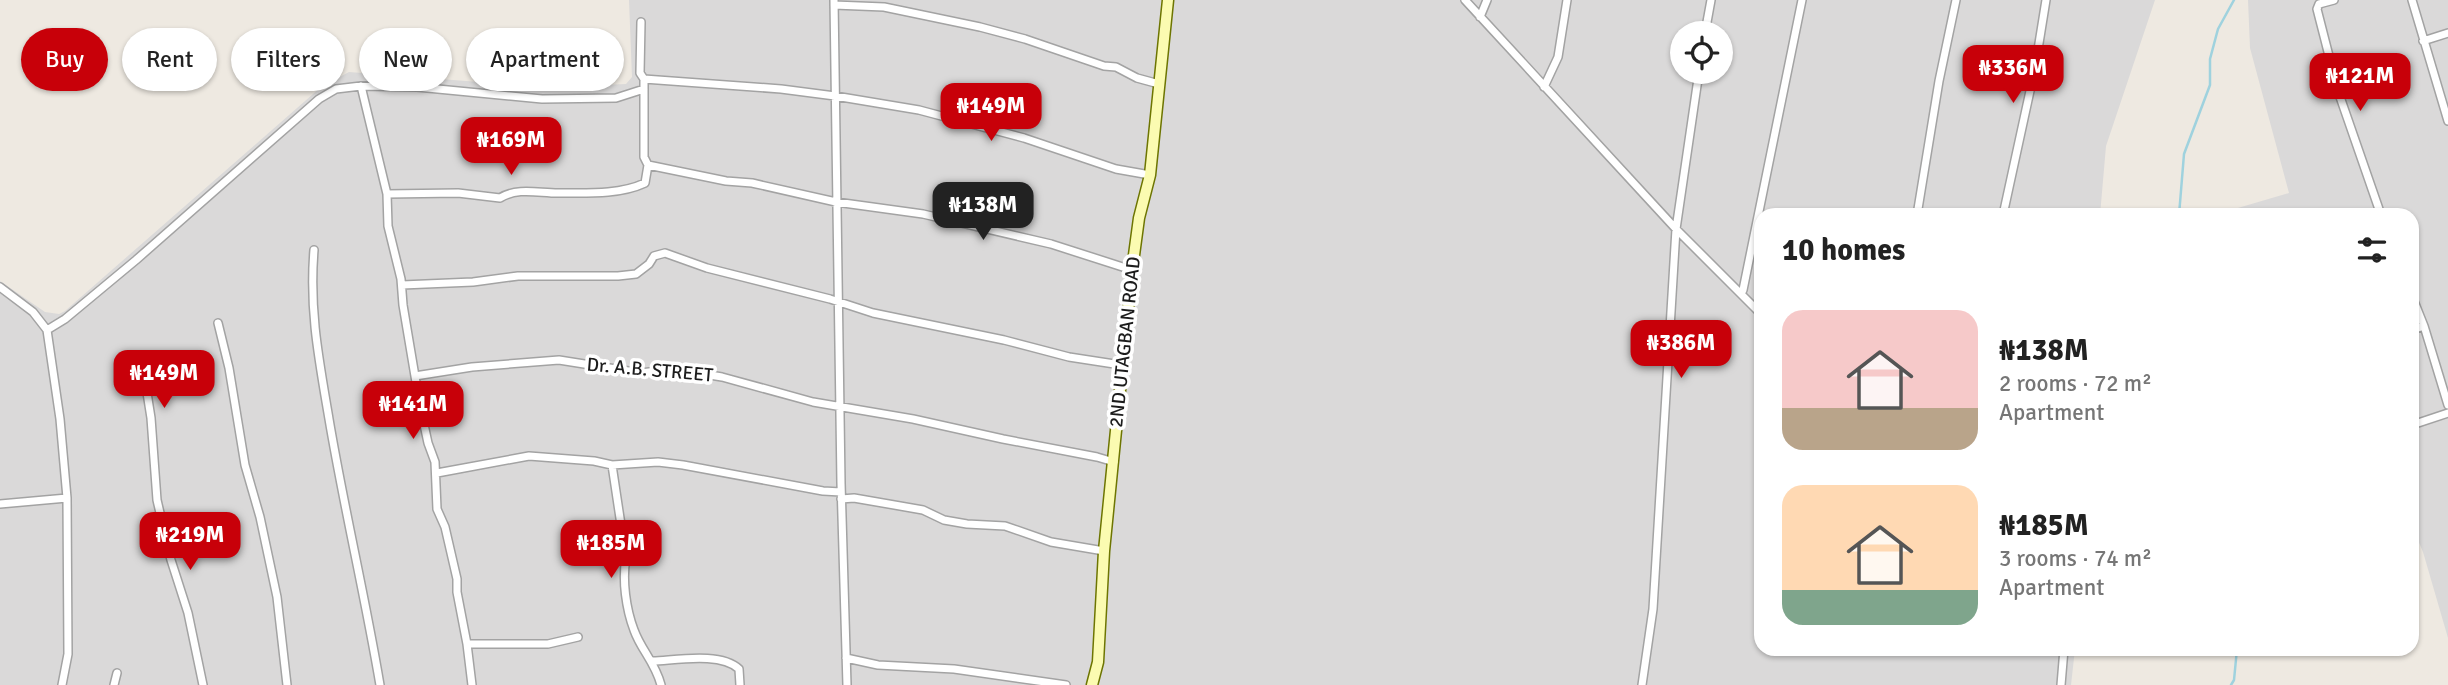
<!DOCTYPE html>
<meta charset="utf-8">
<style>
body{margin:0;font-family:Signika,sans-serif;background:#f6f6f6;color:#222;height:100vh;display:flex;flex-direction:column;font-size:26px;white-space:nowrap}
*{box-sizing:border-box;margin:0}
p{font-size:23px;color:#767676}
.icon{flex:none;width:38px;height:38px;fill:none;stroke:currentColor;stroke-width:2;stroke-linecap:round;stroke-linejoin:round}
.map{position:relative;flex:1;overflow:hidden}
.details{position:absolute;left:1754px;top:208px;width:665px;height:448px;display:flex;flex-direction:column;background:#fff;border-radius:21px;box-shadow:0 2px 5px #0004}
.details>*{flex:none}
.banner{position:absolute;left:21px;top:28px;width:665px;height:63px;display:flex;gap:14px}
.buttons{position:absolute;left:1670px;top:21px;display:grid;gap:14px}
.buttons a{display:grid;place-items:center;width:63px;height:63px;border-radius:50%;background:#fff;box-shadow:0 2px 5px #0004;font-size:35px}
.price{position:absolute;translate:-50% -60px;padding:0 16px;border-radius:14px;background:#c80009;color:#fff;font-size:23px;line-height:46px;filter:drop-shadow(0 2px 4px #0008)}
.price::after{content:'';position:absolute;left:50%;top:42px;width:21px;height:16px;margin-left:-10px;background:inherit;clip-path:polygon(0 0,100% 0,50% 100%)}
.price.current{background:#222;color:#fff}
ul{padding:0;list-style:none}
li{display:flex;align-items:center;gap:21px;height:175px;padding:0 28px}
li span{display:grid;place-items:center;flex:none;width:196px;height:140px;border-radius:21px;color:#555}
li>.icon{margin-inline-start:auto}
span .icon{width:84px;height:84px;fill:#fffc;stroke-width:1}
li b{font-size:30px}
h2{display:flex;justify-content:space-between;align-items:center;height:84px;padding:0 28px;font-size:30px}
.pill{padding:0 24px;border-radius:32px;background:#fff;box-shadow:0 2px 5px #0004;font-size:24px;line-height:63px}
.pill.current{background:#c80009;color:#fff}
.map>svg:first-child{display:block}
</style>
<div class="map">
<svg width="2448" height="685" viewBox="0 0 2448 685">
<rect width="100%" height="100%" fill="#eee9e1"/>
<path fill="#dad9d9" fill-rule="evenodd" d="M629 0H2155L2106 146 2100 215H1760V649H2075L2071 685H0V281L45 312 59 314 65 311 321 87 349 72 505 84 581 86 626 84 632 77ZM1682 33H1720V72H1682Z
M2248 0H2448V638L2423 552 2412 526V215H2214L2289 193 2250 48Z"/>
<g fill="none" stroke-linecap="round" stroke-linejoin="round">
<path stroke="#9fd2de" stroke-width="2.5" d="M2179 215 2184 154 2210 85V59L2218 29 2234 0
M2231 685 2234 680 2237 649"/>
<defs>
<path id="street" d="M834 0 841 483 847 685
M1465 0 1676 229 1760 313
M2334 0 2319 4 2317 9 2338 91 2381 215
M2412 0 2448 121
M834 5 884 7 980 27 1025 39 1104 66 1116 67 1137 78 1159 84
M1480 17 1487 0
M1705 33 1711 0
M2423 41 2448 33
M644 79 781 89 835 96 919 110 1024 138 1116 169 1150 175
M361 86 387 194 388 226 401 279 403 305 420 406 428 443 435 462 437 509 445 527 457 579V592L467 644 472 685
M1544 87 1558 57 1567 0
M648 165 726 181 752 183 836 202 923 214 1051 244 1132 270
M387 194 458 193 500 198C518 187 538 193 558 193 587 193 619 195 645 183L648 165 644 157V79L640 73 641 22
M1917 215 1939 81 1956 0
M2003 215 2035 68 2046 0
M314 250C309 310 319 360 329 419 344 508 365 596 380 685
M402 285 473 282 518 276H618L636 274 649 264 654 256 665 253 707 268 830 299 873 313 1004 340 1069 357 1121 365
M0 287 33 312 47 330 60 419 67 498 68 654 62 685
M1743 290 1802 0
M2412 296 2424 326 2448 405
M218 323 229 368 245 465 260 517 277 597 287 685
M47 330 65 319 136 260 319 99 336 89 361 86 417 87 542 99 616 98 644 89
M2412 330 2424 326
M142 361 151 418 157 500 171 560 188 613 203 685
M415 376 472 367 559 360 641 373 673 369 722 377 813 402 913 419 1003 439 1097 457 1114 462
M2412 425 2448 413
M612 465 626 558C622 580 626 609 634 630 641 650 655 662 661 685
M437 473 529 456 594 461 612 465 658 462 683 465 823 491 841 492
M841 499 854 498 923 510 944 520 967 524 1005 526 1051 542 1104 551
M0 504 67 498
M467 644H548L578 637
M846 658 878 665 954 669 1066 685
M653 661C677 660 721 652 739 669L740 685
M114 685 117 673
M1642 685 1653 609 1676 229 1699 72
M2061 685 2064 649"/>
<path id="secondary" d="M1092 685 1098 662 1104 551 1132 270 1139 218 1150 175 1168 0"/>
</defs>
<use href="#street" stroke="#a3a3a3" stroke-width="10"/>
<use href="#secondary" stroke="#6d7501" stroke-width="13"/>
<use href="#street" stroke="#fff" stroke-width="7"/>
<use href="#secondary" stroke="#fbfbb1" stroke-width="10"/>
</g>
<g text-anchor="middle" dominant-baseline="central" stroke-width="7" stroke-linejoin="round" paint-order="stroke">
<g font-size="19" fill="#1c1c1c" stroke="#fff">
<text transform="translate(1125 342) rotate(-84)">2ND UTAGBAN ROAD</text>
<text transform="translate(650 370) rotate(5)">Dr. A.B. STREET</text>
</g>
</g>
</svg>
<div class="buttons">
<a><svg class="icon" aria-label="locate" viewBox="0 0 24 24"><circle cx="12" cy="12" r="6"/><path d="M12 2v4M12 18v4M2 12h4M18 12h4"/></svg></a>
</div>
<b class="price" style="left:2013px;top:105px">₦336M</b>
<b class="price" style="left:2360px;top:113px">₦121M</b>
<b class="price" style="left:991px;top:143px">₦149M</b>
<b class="price" style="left:511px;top:177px">₦169M</b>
<b class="price current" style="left:983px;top:242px">₦138M</b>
<b class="price" style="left:1681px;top:380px">₦386M</b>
<b class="price" style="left:164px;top:410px">₦149M</b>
<b class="price" style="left:413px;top:441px">₦141M</b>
<b class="price" style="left:190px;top:572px">₦219M</b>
<b class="price" style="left:611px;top:580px">₦185M</b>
<div class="banner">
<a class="pill current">Buy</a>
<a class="pill">Rent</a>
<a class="pill">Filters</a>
<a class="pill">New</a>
<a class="pill">Apartment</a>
</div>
<section class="details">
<h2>10 homes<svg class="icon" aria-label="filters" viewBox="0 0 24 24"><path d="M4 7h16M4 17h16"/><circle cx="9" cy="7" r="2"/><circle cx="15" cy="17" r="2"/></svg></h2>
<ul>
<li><span style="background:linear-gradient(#f6c9c9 70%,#b9a48a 0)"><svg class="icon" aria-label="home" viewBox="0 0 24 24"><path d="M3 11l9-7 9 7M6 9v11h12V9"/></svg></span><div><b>₦138M</b><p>2 rooms · 72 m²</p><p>Apartment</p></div></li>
<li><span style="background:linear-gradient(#ffd9b3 75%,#7fa58c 0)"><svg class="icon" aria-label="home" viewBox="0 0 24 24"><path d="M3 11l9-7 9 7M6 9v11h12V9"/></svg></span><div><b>₦185M</b><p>3 rooms · 74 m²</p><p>Apartment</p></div></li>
</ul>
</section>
</div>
